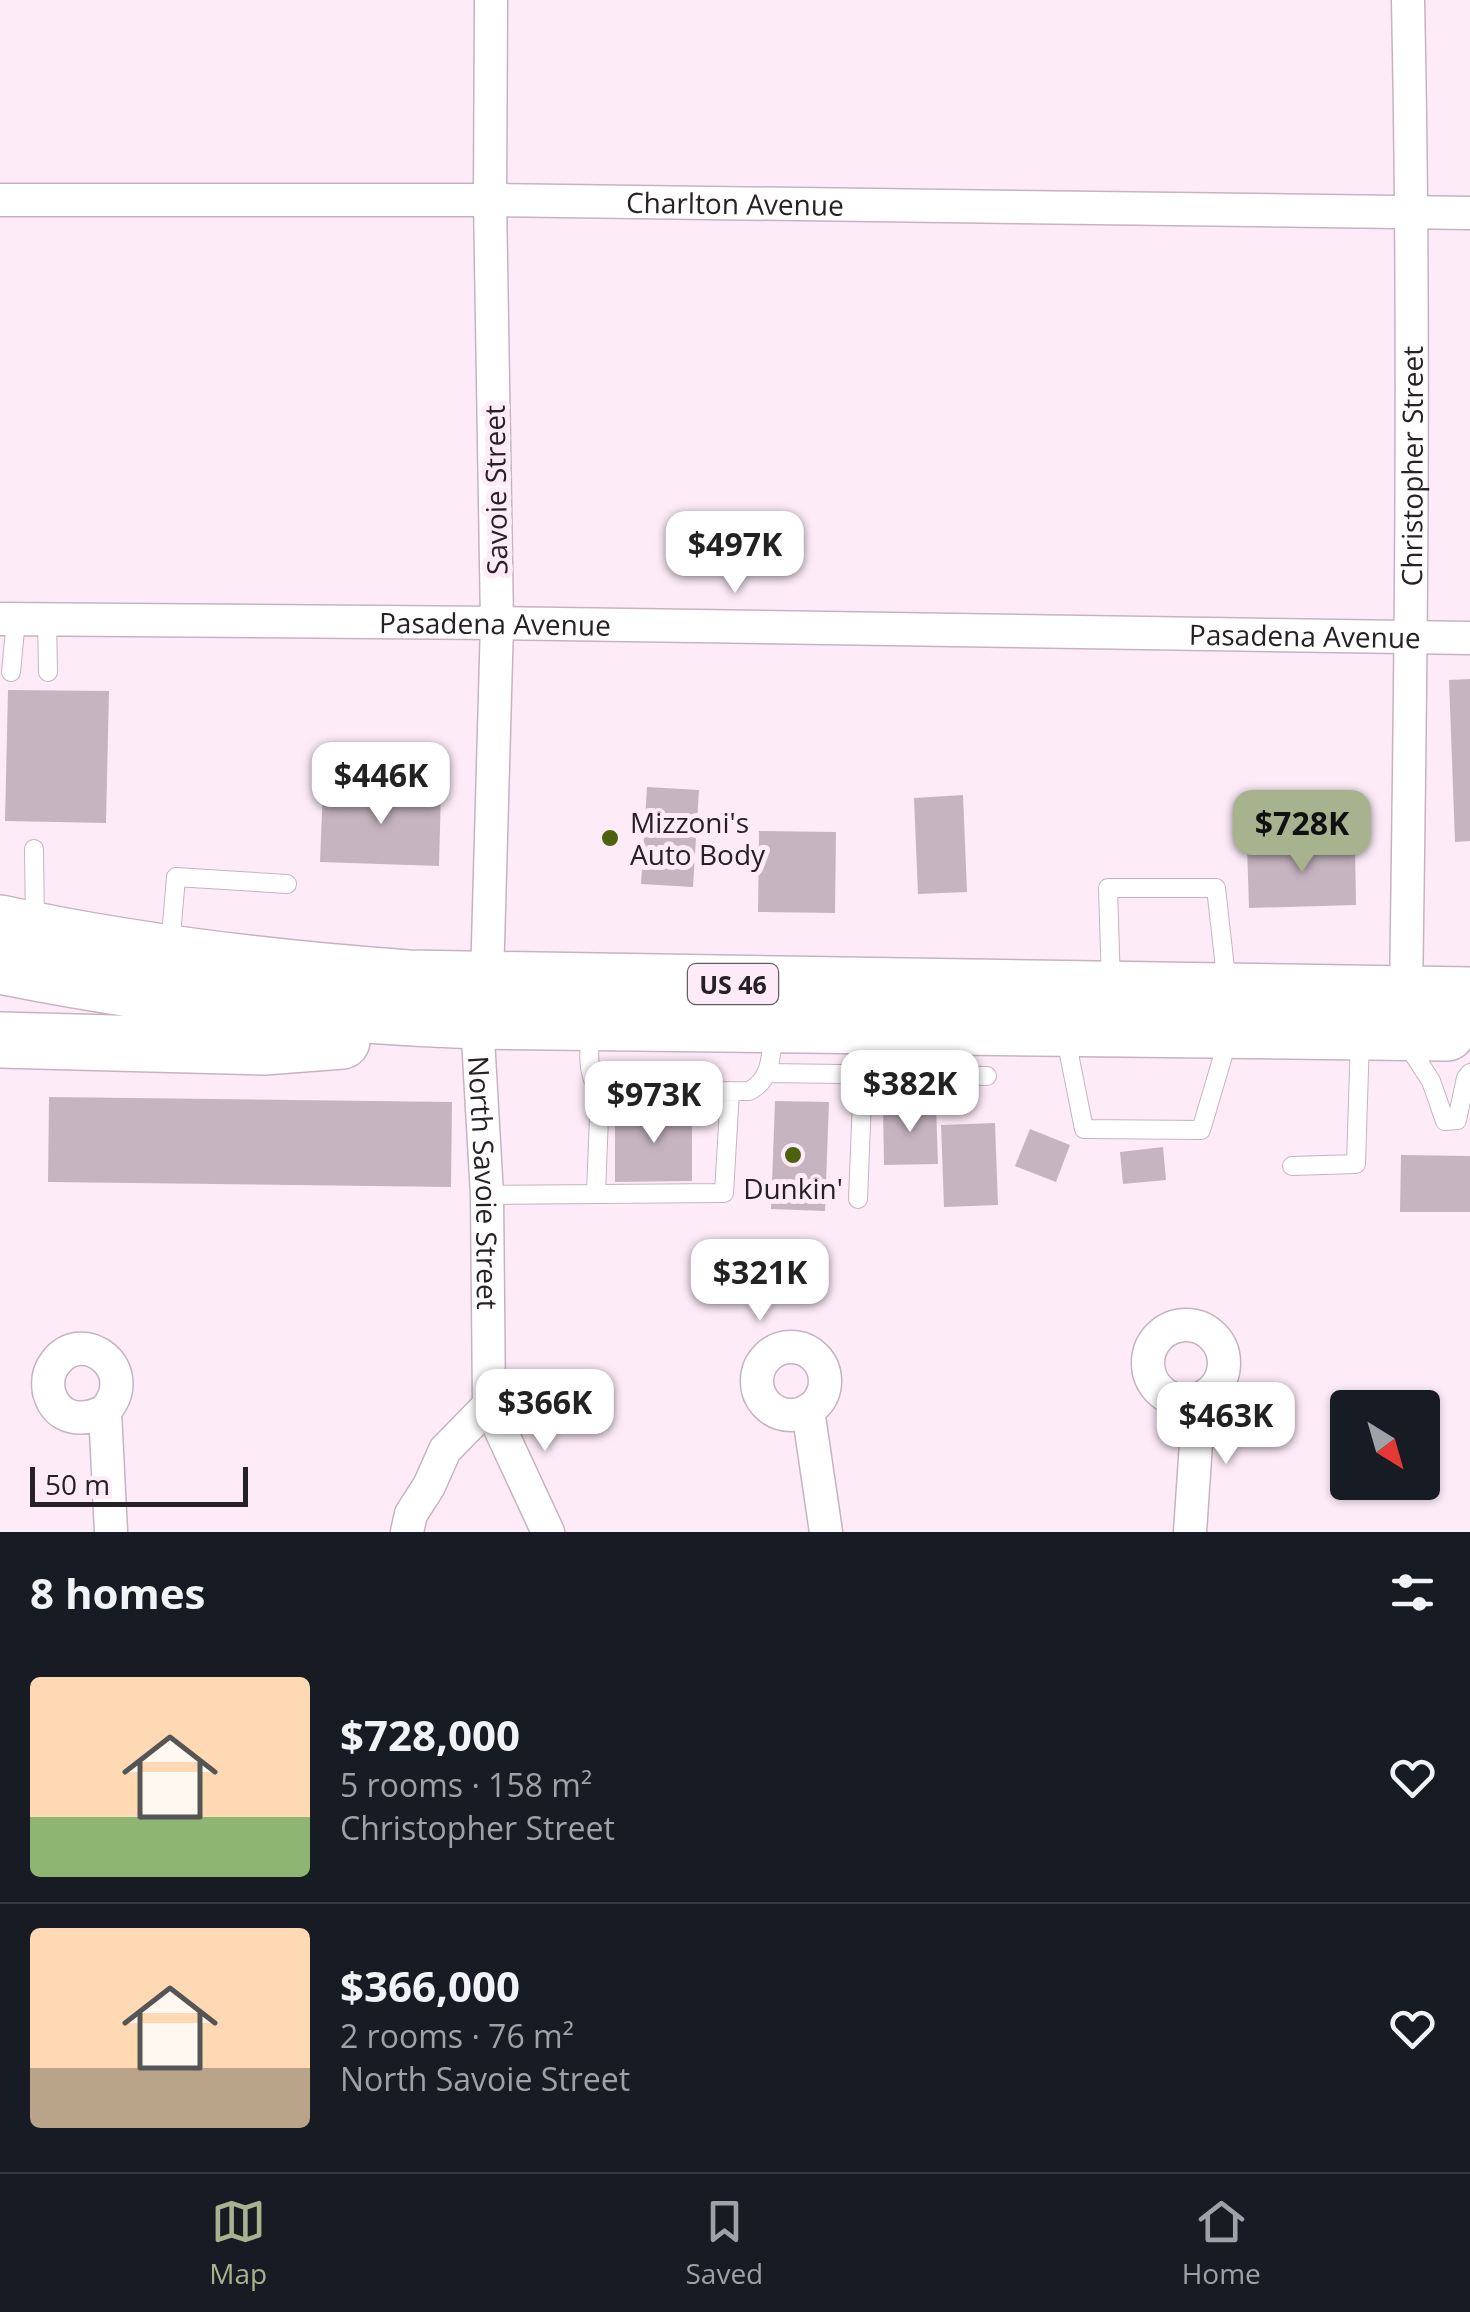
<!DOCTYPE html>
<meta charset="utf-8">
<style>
body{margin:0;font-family:"Open Sans",sans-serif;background:#20242c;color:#f1f3f6;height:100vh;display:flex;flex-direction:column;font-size:38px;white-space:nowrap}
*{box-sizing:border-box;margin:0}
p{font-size:32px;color:#9ea1a6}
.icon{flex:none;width:55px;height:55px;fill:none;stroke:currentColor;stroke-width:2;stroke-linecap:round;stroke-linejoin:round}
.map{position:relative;height:1532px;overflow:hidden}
.side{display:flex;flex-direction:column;background:#171b24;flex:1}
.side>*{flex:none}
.needle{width:65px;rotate:143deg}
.fabs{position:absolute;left:1330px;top:1390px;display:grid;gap:20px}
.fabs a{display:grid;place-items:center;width:110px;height:110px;border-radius:10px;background:#171b24;box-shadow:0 2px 8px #0004;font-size:50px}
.scale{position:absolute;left:30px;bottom:25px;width:218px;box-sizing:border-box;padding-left:10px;border:5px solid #272125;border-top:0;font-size:28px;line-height:35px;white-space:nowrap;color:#272125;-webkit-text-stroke:8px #fdecf8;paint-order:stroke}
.price{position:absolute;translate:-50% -85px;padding:0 22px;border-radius:20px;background:#fff;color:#222;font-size:32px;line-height:65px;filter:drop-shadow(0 2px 5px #0008)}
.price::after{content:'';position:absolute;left:50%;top:60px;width:30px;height:22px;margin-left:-15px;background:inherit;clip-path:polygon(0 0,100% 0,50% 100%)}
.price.current{background:#a7b28e;color:#111}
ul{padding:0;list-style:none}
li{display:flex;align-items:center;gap:30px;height:250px;padding:0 30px}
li+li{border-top:2px solid #363941}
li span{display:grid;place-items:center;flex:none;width:280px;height:200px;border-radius:10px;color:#555}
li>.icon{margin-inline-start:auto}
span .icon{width:120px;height:120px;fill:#fffc;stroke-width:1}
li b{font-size:42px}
h2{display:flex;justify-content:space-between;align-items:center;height:120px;padding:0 30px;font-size:42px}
.tab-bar{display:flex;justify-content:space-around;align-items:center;height:140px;border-top:2px solid #363941;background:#171b24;font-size:28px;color:#9ea1a6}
.tab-bar a{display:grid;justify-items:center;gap:5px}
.tab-bar .current{color:#a7b28e}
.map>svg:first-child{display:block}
</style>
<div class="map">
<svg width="1470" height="1532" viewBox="0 0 1470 1532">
<rect width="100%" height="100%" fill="#fdecf8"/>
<path fill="#c6b5c1" d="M1470 679V841L1455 842 1449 680Z
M8 690 109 691 106 823 5 821Z
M647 787 699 790 693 887 641 884Z
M323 788 441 791 439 866 320 862Z
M963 795 967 892 918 894 914 798Z
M759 831 836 832 835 913 758 912Z
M1355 843 1356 905 1249 908 1247 846Z
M49 1097 452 1102 451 1187 48 1182Z
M775 1101 829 1102 825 1211 771 1209Z
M936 1105 938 1164 884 1165 883 1107Z
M692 1110V1181L615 1182V1111Z
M995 1123 998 1205 944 1207 941 1125Z
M1030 1129 1070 1145 1056 1182 1015 1166Z
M1163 1147 1166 1180 1123 1184 1120 1152Z
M1401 1155 1470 1156V1212H1400Z"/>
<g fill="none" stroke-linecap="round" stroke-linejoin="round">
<defs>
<path id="lane" d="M47 620 48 672
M11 672 16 619
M34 849 35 925
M170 948 176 877 287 884
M1111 984 1108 888H1216L1227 986
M590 1028C590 1051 585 1072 600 1092L749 1091C773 1080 771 1051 774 1028
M1065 1034 1084 1129 1201 1130 1228 1039
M1405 1041 1431 1081 1445 1121 1457 1120 1466 1078 1470 1073
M767 1073 987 1076
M1292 1166 1356 1164 1360 1038
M596 1193 600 1092
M487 1195 724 1193 730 1091
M858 1199 863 1075"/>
<g id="street">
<path id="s1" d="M0 200H490L1470 213"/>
<path id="s2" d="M0 619 497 623 1470 638"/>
<path d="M487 980 497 623 490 200 491 0"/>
<path id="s3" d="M1406 994C1411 663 1415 331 1408 0"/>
<path id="s4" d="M477 1021 487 1195 489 1405 548 1532"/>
<circle cx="1186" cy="1363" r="38"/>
<circle cx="791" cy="1381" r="34"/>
<path d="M808 1410 826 1532"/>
<path d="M105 1411C83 1422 57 1421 49 1392 47 1381 48 1372 55 1363 83 1325 141 1370 105 1411L111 1532"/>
<path d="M407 1532 411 1514 429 1486 445 1450 489 1405"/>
<path d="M1190 1532 1199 1399"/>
</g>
<path id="highway" d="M0 923C134 952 270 968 408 978L1470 995
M0 966C158 998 316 1015 477 1021L1447 1033
M0 1040 264 1047 342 1041"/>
</defs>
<use href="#lane" stroke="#c5b4c0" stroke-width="20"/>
<use href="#street" stroke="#c5b4c0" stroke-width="35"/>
<use href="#highway" stroke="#c5b4c0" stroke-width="58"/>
<use href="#lane" stroke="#fff" stroke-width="18"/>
<use href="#street" stroke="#fff" stroke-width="32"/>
<use href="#highway" stroke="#fff" stroke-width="55"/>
</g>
<g fill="#4c620e" stroke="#fdecf8" stroke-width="4">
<circle cx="610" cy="838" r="10"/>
<circle cx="793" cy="1155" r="10"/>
</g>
<g text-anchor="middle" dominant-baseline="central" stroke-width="10" stroke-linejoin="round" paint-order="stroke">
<rect fill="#fdecf8" stroke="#675e64" stroke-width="2.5" x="688" y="964" width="90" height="40" rx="8"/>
<g font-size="25" font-weight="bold" fill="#272125">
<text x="733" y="984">US 46</text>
</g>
<g font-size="28" fill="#272125" stroke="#fdecf8">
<text stroke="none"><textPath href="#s1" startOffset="735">Charlton Avenue</textPath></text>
<text stroke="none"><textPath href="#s3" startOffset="528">Christopher Street</textPath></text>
<text transform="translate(495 490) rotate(-91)">Savoie Street</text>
<text stroke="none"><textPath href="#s2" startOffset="495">Pasadena Avenue</textPath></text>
<text stroke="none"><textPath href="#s2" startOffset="1305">Pasadena Avenue</textPath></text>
<text stroke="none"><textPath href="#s4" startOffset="162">North Savoie Street</textPath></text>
</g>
<g font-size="28" fill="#272125" stroke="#fdecf8" text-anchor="start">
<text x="630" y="822">Mizzoni's<tspan x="630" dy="32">Auto Body</tspan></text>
<text x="793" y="1188" text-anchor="middle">Dunkin'</text>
</g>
</g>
</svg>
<div class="fabs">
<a><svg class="needle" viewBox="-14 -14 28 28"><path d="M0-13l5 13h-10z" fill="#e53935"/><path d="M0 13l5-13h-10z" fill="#9ea1a6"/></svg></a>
</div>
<div class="scale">50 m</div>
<b class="price" style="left:735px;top:596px">$497K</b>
<b class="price" style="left:381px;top:827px">$446K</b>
<b class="price current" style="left:1302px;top:875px">$728K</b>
<b class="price" style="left:910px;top:1135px">$382K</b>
<b class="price" style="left:654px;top:1146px">$973K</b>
<b class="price" style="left:760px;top:1324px">$321K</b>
<b class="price" style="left:545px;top:1454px">$366K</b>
<b class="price" style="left:1226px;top:1467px">$463K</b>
</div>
<section class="side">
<h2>8 homes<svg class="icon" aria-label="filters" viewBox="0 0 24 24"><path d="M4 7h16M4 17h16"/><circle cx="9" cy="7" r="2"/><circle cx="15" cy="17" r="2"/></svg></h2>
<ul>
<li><span style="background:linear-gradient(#ffd9b3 70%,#8fb573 0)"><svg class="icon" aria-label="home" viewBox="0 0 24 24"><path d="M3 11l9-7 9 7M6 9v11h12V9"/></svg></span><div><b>$728,000</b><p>5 rooms · 158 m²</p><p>Christopher Street</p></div><svg class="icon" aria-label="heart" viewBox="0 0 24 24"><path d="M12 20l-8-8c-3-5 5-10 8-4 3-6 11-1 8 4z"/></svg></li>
<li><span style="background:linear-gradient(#ffd9b3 70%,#b9a48a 0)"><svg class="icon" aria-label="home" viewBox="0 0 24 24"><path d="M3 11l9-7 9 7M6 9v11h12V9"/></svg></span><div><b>$366,000</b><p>2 rooms · 76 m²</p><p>North Savoie Street</p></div><svg class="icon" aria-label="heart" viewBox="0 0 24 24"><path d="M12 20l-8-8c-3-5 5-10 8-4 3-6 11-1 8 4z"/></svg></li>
</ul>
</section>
<nav class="tab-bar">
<a class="current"><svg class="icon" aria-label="map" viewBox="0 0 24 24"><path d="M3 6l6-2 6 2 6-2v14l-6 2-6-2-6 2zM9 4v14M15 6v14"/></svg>Map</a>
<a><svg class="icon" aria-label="saved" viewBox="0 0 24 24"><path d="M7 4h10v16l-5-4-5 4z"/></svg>Saved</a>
<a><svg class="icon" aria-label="home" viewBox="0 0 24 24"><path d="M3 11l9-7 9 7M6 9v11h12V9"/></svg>Home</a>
</nav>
